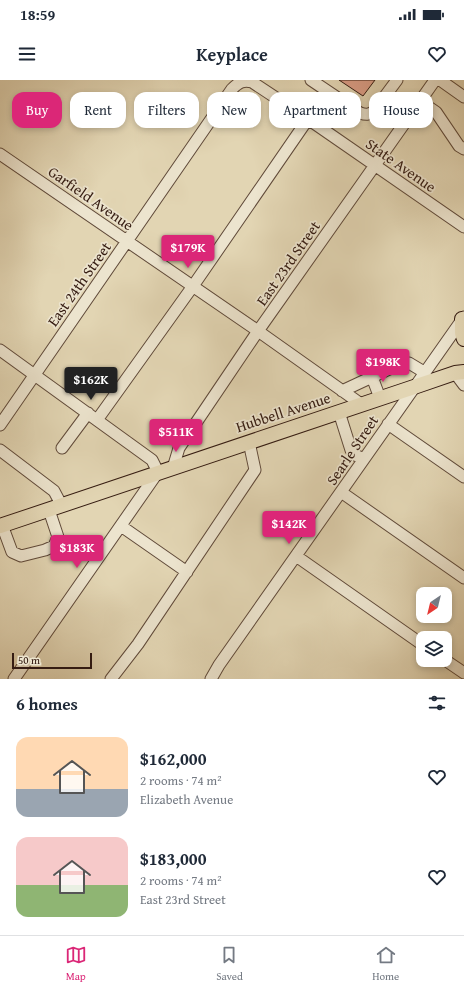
<!DOCTYPE html>
<meta charset="utf-8">
<style>
body{margin:0;font-family:"Gentium Book Plus",serif;background:#f6f6f7;color:#1f2937;height:100vh;display:flex;flex-direction:column;font-size:15px;white-space:nowrap}
*{box-sizing:border-box;margin:0}
p{font-size:13px;color:#747a83}
.icon{flex:none;width:22px;height:22px;fill:none;stroke:currentColor;stroke-width:2;stroke-linecap:round;stroke-linejoin:round}
.map{position:relative;height:599px;overflow:hidden}
.drawer{display:flex;flex-direction:column;background:#fff;flex:1}
.drawer>*{flex:none}
.hud{position:absolute;left:12px;top:12px;width:440px;height:36px;display:flex;gap:8px}
.needle{width:26px;rotate:215deg}
.tools{position:absolute;left:416px;top:507px;display:grid;gap:8px}
.tools a{display:grid;place-items:center;width:36px;height:36px;border-radius:8px;background:#fff;box-shadow:0 2px 6px #0003;font-size:20px}
.scale{position:absolute;left:12px;bottom:10px;width:80px;box-sizing:border-box;padding-left:4px;border:2px solid #351c12;border-top:0;font-size:11px;line-height:14px;white-space:nowrap;color:#351c12;-webkit-text-stroke:3px #ece4ce;paint-order:stroke}
.price{position:absolute;translate:-50% -34px;padding:0 9px;border-radius:4px;background:#db2777;color:#fff;font-size:13px;line-height:26px;filter:drop-shadow(0 1px 2px #0008)}
.price::after{content:'';position:absolute;left:50%;top:24px;width:12px;height:9px;margin-left:-6px;background:inherit;clip-path:polygon(0 0,100% 0,50% 100%)}
.price.selected{background:#222;color:#fff}
ul{padding:0;list-style:none}
li{display:flex;align-items:center;gap:12px;height:100px;padding:0 16px}
li span{display:grid;place-items:center;flex:none;width:112px;height:80px;border-radius:12px;color:#555}
li>.icon{margin-inline-start:auto}
span .icon{width:48px;height:48px;fill:#fffc;stroke-width:1}
li b{font-size:17px}
h2{display:flex;justify-content:space-between;align-items:center;height:48px;padding:0 16px;font-size:17px}
.tag{padding:0 14px;border-radius:12px;background:#fff;box-shadow:0 2px 6px #0003;font-size:14px;line-height:36px}
.tag.selected{background:#db2777;color:#fff}
.status{display:flex;justify-content:space-between;align-items:center;height:28px;padding:0 20px;background:#fff;direction:ltr}
.status svg{height:11px;fill:currentColor}
header{display:flex;justify-content:space-between;align-items:center;height:52px;padding:0 16px;background:#fff;font-size:18px;font-weight:700}
.menu{display:flex;justify-content:space-around;align-items:center;height:56px;border-top:1px solid #e0e1e3;background:#fff;font-size:11px;color:#747a83}
.menu a{display:grid;justify-items:center;gap:2px}
.menu .selected{color:#db2777}
.map>svg:first-child{display:block}
</style>
<div class="status"><b>18:59</b><svg viewBox="0 0 49 12"><path d="M0 12V9h3v3zM5 12V6h3v6zM10 12V3h3v9zM15 12V0h3v12zM26 1h20v11H26zM47 4h2v5h-2z"/></svg></div>
<header><svg class="icon" aria-label="menu" viewBox="0 0 24 24"><path d="M4 6h16M4 12h16M4 18h16"/></svg>Keyplace<svg class="icon" aria-label="heart" viewBox="0 0 24 24"><path d="M12 20l-8-8c-3-5 5-10 8-4 3-6 11-1 8 4z"/></svg></header>
<div class="map">
<svg width="464" height="599" viewBox="0 0 464 599">
<rect width="100%" height="100%" fill="#e2d5b3"/>
<filter id="stains"><feTurbulence type="fractalNoise" baseFrequency=".005" numOctaves="4"/><feColorMatrix values="0 0 0 0 .2 0 0 0 0 .09 0 0 0 0 .02 0 0 0 .5 -.17"/></filter>
<radialGradient id="worn" r=".72"><stop offset=".6" stop-color="#630" stop-opacity="0"/><stop offset="1" stop-color="#630" stop-opacity=".3"/></radialGradient>
<path fill="#db9e87" stroke="#351c12" d="M339 0H375L363 16Z"/>
<g fill="none" stroke-linecap="round" stroke-linejoin="round">
<defs>
<path id="minor" d="M311 0 360 33C366 35 369 35 374 31L397 0
M440 0 464 17
M420 21 436 32 459 66 464 69
M0 74 258 251 361 324
M0 270 152 380 158 392 14 599
M455 293 464 305
M372 297 380 318
M342 311 402 283H409L424 292
M339 332 351 370 355 375 364 379
M97 340 193 206 308 39
M388 344 464 397
M0 345 232 9C239 2 243 0 252 2L308 39 464 147
M62 368 88 333
M0 370 54 411 62 426
M173 388 179 368 258 251 435 0
M341 412 464 498
M2 445 12 472 21 476 45 470 54 466 58 457 49 430
M121 446 187 492
M296 476 423 565
M445 580 464 593
M111 599 138 564 255 390 249 362
M211 599 219 585 464 237"/>
<path id="major" d="M462 239V253L464 259
M0 446 414 307 455 293 464 292"/>
</defs>
<use href="#minor" stroke="#604a3a" stroke-width="13"/>
<use href="#major" stroke="#351c12" stroke-width="16"/>
<use href="#minor" stroke="#ece4ce" stroke-width="11"/>
<use href="#major" stroke="#e2d5b3" stroke-width="14"/>
</g>
<g text-anchor="middle" dominant-baseline="central" stroke-width="3.5" stroke-linejoin="round" paint-order="stroke">
<g font-size="15" fill="#351c12" stroke="#ece4ce">
<text transform="translate(401 85) rotate(35)">State Avenue</text>
<text transform="translate(91 118) rotate(35)">Garfield Avenue</text>
<text transform="translate(288 183) rotate(-55)">East 23rd Street</text>
<text transform="translate(79 204) rotate(-55)">East 24th Street</text>
<text transform="translate(283 332) rotate(-18)">Hubbell Avenue</text>
<text transform="translate(352 370) rotate(-56)">Searle Street</text>
</g>
</g>
<rect width="100%" height="100%" filter="url(#stains)"/>
<rect width="100%" height="100%" fill="url(#worn)"/>
</svg>
<div class="tools">
<a><svg class="needle" viewBox="-14 -14 28 28"><path d="M0-13l5 13h-10z" fill="#e53935"/><path d="M0 13l5-13h-10z" fill="#747a83"/></svg></a>
<a><svg class="icon" aria-label="layers" viewBox="0 0 24 24"><path d="M12 4l9 5-9 5-9-5zM3 14l9 5 9-5"/></svg></a>
</div>
<div class="scale">50 m</div>
<b class="price" style="left:188px;top:189px">$179K</b>
<b class="price" style="left:383px;top:303px">$198K</b>
<b class="price selected" style="left:91px;top:321px">$162K</b>
<b class="price" style="left:176px;top:373px">$511K</b>
<b class="price" style="left:289px;top:465px">$142K</b>
<b class="price" style="left:77px;top:489px">$183K</b>
<div class="hud">
<a class="tag selected">Buy</a>
<a class="tag">Rent</a>
<a class="tag">Filters</a>
<a class="tag">New</a>
<a class="tag">Apartment</a>
<a class="tag">House</a>
</div>
</div>
<section class="drawer">
<h2>6 homes<svg class="icon" aria-label="filters" viewBox="0 0 24 24"><path d="M4 7h16M4 17h16"/><circle cx="9" cy="7" r="2"/><circle cx="15" cy="17" r="2"/></svg></h2>
<ul>
<li><span style="background:linear-gradient(#ffd9b3 65%,#9aa5b1 0)"><svg class="icon" aria-label="home" viewBox="0 0 24 24"><path d="M3 11l9-7 9 7M6 9v11h12V9"/></svg></span><div><b>$162,000</b><p>2 rooms · 74 m²</p><p>Elizabeth Avenue</p></div><svg class="icon" aria-label="heart" viewBox="0 0 24 24"><path d="M12 20l-8-8c-3-5 5-10 8-4 3-6 11-1 8 4z"/></svg></li>
<li><span style="background:linear-gradient(#f6c9c9 60%,#8fb573 0)"><svg class="icon" aria-label="home" viewBox="0 0 24 24"><path d="M3 11l9-7 9 7M6 9v11h12V9"/></svg></span><div><b>$183,000</b><p>2 rooms · 74 m²</p><p>East 23rd Street</p></div><svg class="icon" aria-label="heart" viewBox="0 0 24 24"><path d="M12 20l-8-8c-3-5 5-10 8-4 3-6 11-1 8 4z"/></svg></li>
</ul>
</section>
<nav class="menu">
<a class="selected"><svg class="icon" aria-label="map" viewBox="0 0 24 24"><path d="M3 6l6-2 6 2 6-2v14l-6 2-6-2-6 2zM9 4v14M15 6v14"/></svg>Map</a>
<a><svg class="icon" aria-label="saved" viewBox="0 0 24 24"><path d="M7 4h10v16l-5-4-5 4z"/></svg>Saved</a>
<a><svg class="icon" aria-label="home" viewBox="0 0 24 24"><path d="M3 11l9-7 9 7M6 9v11h12V9"/></svg>Home</a>
</nav>
